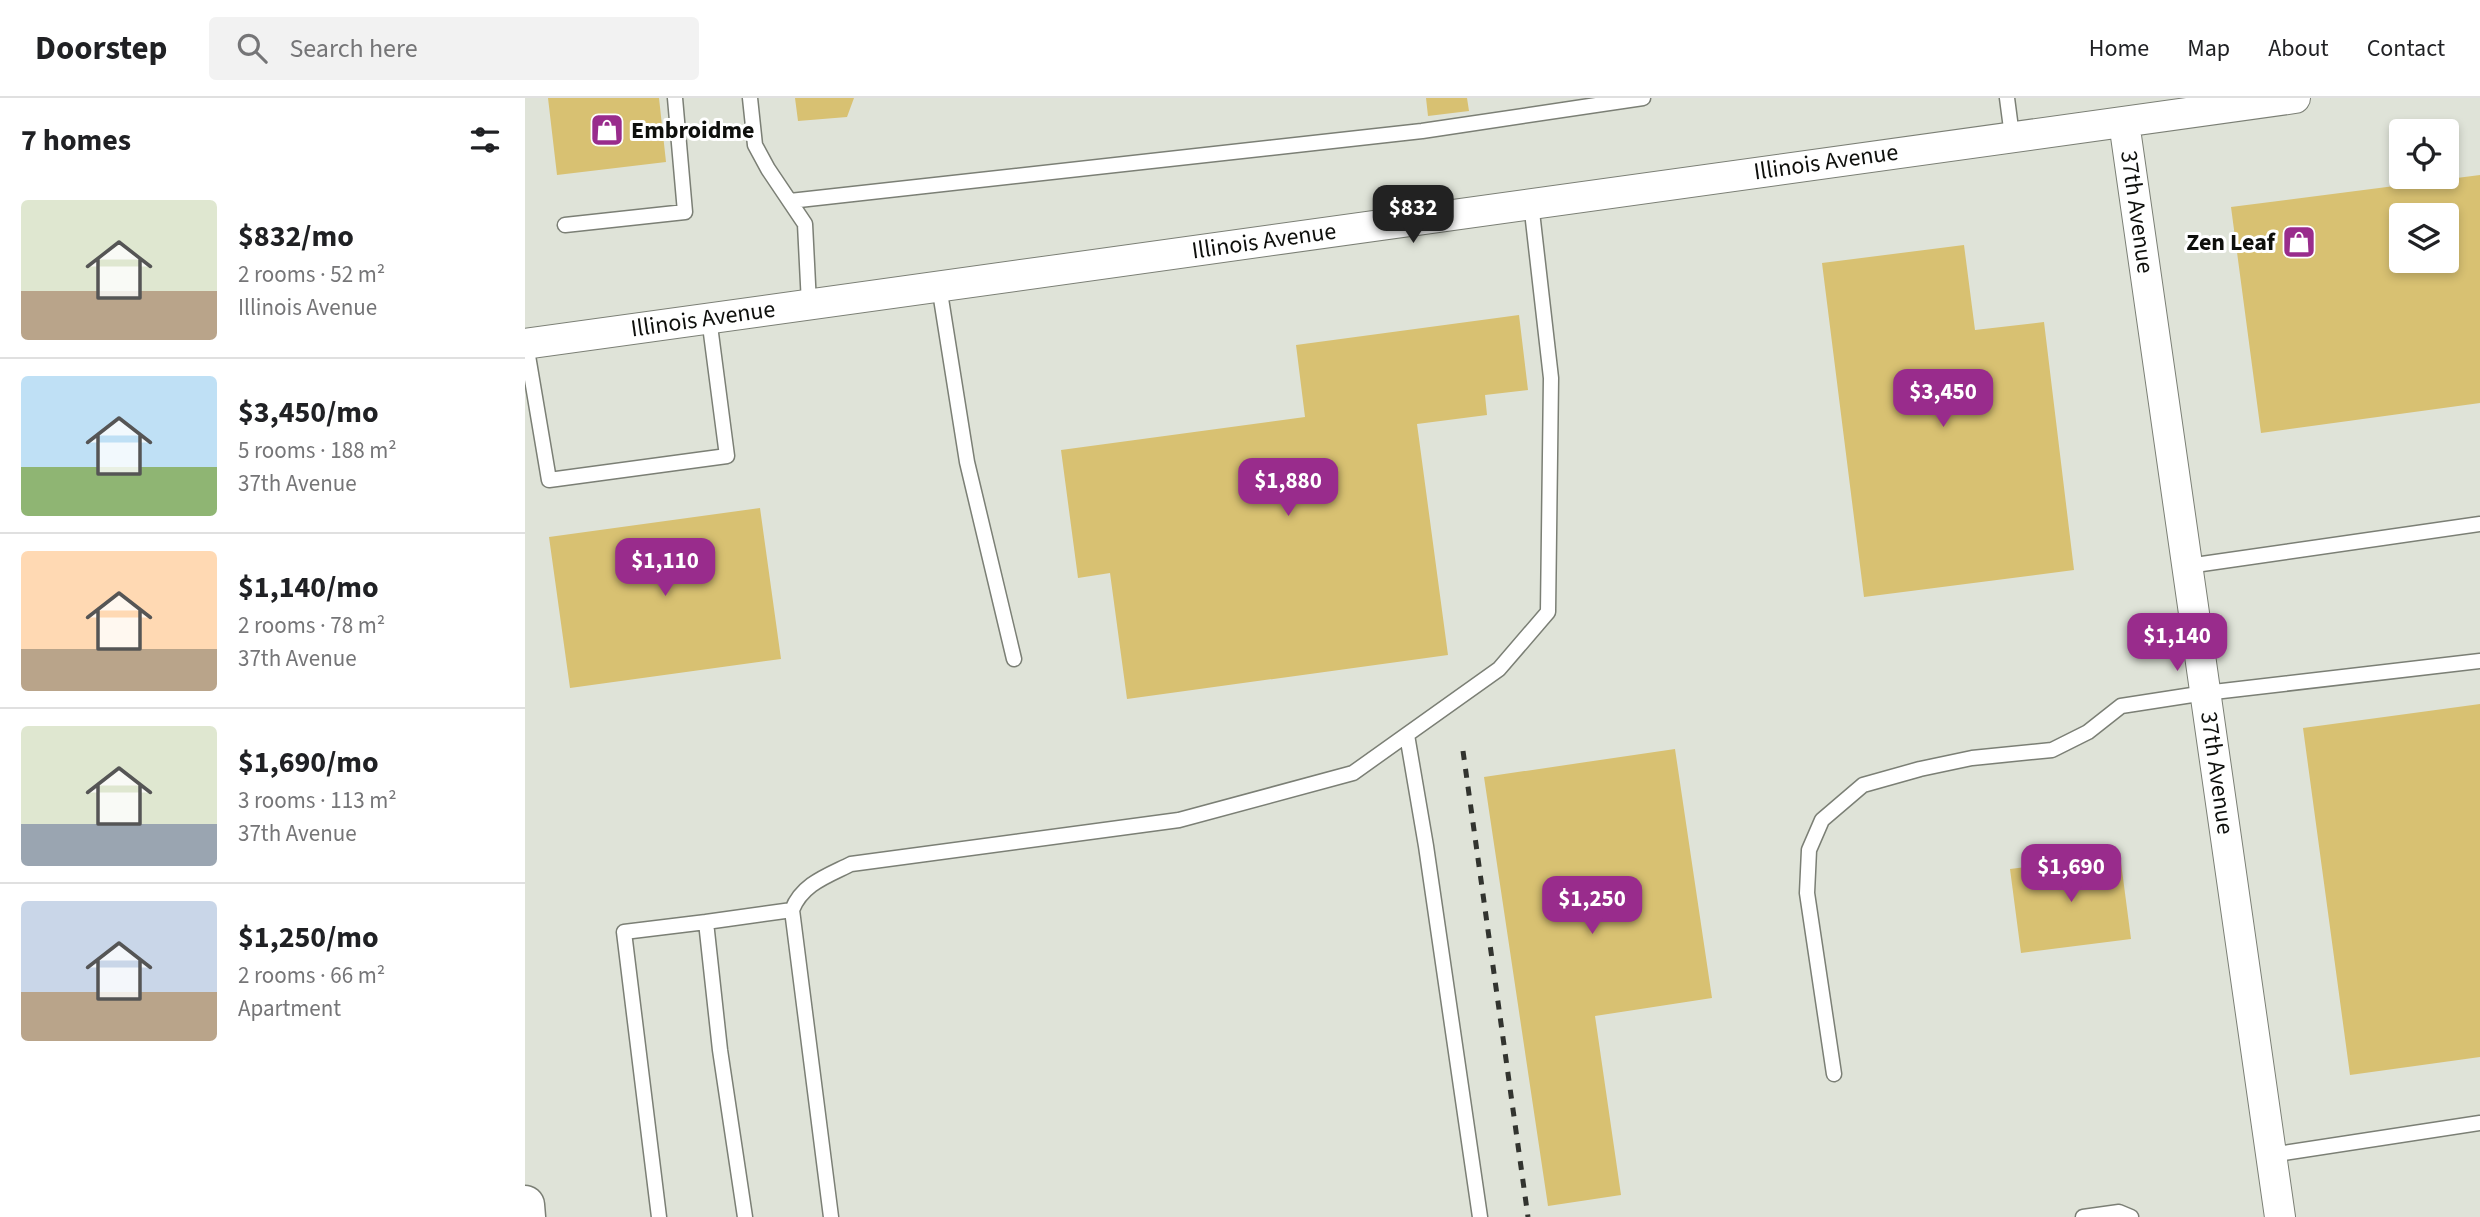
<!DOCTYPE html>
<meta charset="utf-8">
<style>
body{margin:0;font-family:"Source Sans 3",sans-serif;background:#f2f2f2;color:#202124;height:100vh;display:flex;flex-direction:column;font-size:26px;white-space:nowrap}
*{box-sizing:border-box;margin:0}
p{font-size:23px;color:#757577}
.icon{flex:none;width:38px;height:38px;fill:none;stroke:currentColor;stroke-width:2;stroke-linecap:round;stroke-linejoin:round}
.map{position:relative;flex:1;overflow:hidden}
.side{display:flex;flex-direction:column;background:#fff;width:525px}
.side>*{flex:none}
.controls{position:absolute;left:1864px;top:21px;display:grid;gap:14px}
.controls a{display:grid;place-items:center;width:70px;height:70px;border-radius:7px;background:#fff;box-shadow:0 4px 10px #0003;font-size:35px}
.price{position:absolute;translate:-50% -60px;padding:0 16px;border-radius:14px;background:#992c8c;color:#fff;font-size:23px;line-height:46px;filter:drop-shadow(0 2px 4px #0008)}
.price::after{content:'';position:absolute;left:50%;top:42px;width:21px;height:16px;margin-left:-10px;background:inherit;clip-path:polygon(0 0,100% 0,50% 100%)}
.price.active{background:#222;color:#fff}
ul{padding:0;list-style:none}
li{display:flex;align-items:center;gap:21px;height:175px;padding:0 21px}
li+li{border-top:2px solid #e0e0e0}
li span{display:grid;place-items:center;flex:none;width:196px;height:140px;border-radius:7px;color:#555}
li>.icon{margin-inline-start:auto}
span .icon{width:84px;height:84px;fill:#fffc;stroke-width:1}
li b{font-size:30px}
h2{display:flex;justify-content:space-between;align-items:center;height:84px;padding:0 21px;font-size:30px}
header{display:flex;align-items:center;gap:42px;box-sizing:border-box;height:98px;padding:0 35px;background:#fff;border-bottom:2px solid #e0e0e0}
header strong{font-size:33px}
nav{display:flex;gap:38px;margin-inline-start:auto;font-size:24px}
.search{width:490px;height:63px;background:#f2f2f2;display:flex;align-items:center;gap:18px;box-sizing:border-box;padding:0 24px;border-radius:7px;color:#757577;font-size:26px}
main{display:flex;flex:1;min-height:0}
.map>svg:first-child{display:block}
</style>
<header>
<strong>Doorstep</strong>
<div class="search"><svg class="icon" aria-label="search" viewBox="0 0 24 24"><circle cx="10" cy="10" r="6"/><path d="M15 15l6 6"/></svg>Search here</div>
<nav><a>Home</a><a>Map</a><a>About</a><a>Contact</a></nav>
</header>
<main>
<section class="side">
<h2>7 homes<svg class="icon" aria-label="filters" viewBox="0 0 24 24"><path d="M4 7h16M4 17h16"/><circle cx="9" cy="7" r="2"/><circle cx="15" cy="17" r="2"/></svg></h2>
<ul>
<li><span style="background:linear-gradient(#dfe7d0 65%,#b9a48a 0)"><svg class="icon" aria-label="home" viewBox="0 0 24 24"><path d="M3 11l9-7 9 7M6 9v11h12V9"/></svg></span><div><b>$832/mo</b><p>2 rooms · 52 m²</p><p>Illinois Avenue</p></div></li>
<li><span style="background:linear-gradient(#bfe0f5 65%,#8fb573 0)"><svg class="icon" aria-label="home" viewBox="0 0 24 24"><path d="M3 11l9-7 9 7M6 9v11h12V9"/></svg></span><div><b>$3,450/mo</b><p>5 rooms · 188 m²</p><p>37th Avenue</p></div></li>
<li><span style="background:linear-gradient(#ffd9b3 70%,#b9a48a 0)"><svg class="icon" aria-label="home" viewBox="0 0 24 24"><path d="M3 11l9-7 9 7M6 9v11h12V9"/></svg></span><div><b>$1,140/mo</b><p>2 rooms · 78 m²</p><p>37th Avenue</p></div></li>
<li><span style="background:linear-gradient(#dfe7d0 70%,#9aa5b1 0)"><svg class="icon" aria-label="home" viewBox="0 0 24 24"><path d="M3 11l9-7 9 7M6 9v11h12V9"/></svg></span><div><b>$1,690/mo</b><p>3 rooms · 113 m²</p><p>37th Avenue</p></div></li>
<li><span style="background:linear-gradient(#c9d6e8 65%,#b9a48a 0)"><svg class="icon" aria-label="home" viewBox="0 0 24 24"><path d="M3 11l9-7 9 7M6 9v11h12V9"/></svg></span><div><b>$1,250/mo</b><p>2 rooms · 66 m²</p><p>Apartment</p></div></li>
</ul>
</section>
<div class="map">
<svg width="1955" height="1119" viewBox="0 0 1955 1119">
<rect width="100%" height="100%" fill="#dfe3d8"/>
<path fill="#d8c172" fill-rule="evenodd" d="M23 0H134L141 64 32 77Z
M270 0H329L322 19 273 23Z
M901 0H942L944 13 903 18Z
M1955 77V305L1736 335 1706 109ZM1876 117H1922V163H1876Z
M1439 147 1450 232 1519 224 1549 472 1339 499 1297 165Z
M994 217 1003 292 960 297 962 317 892 326 923 557 602 601 585 475 553 480 536 352 780 319 771 247Z
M235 410 256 561 45 590 24 439Z
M1955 606V959L1825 977 1778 630Z
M1150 651 1187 900 1070 918 1096 1097 1023 1108 959 679Z
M1595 757 1606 841 1496 855 1485 771Z"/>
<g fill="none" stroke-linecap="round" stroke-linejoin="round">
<defs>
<path id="service" d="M225 0 230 47 243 71 280 126 284 206
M1482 0 1487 38
M265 103 897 33 1118 0
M40 127 160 114 150 0
M414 188 442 364 489 561
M1 246 24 382 202 358 184 220
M1663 468 1955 426
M882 637 901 748 955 1119
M1309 976 1282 795 1284 752 1297 722 1338 687 1395 671 1447 660 1527 652 1563 634 1596 608 1680 595 1955 563
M1746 1057 1955 1025
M134 1119 99 834 181 824
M220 1119 195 952 181 824 267 812
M306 1119 267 812C277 786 302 778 326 766L654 722 828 675 974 571 1023 514 1026 280 1006 105
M1558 1119 1594 1114 1606 1119"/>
<path id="minor" d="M1599 24 1755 1119
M0 246 1770 0"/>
<path id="secondary" d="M0 1107 1 1119"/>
</defs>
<use href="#service" stroke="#7b7f75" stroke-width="17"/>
<use href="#minor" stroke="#7b7f75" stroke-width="32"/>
<use href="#secondary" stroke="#7b7f75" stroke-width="41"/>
<use href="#service" stroke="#fff" stroke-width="14"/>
<use href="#minor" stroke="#fff" stroke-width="30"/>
<use href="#secondary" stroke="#fff" stroke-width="38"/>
<path stroke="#32342f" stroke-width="5" stroke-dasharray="9 9" stroke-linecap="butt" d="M938 653 1003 1119"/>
</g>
<defs>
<symbol id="shop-square" viewBox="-11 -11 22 22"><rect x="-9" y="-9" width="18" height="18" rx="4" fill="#992c8c" stroke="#fff"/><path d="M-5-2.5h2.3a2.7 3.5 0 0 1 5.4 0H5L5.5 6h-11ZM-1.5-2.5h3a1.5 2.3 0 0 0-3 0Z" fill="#fff"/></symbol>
</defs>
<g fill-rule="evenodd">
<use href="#shop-square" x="63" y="13" width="38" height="38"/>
<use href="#shop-square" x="1755" y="125" width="38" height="38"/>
</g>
<g text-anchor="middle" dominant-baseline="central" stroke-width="6" stroke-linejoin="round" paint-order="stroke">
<g font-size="24" font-weight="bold" fill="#0e0f0c" stroke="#fff" text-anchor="start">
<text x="106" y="32">Embroidme</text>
<text x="1750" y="144" text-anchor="end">Zen Leaf</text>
</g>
<g font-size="24" fill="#0e0f0c" stroke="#fff">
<text transform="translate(1301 64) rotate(-8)">Illinois Avenue</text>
<text transform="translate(1612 114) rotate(82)">37th Avenue</text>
<text transform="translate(739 143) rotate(-8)">Illinois Avenue</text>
<text transform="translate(178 221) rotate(-8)">Illinois Avenue</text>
<text transform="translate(1692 675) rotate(82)">37th Avenue</text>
</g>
</g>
</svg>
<div class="controls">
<a><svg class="icon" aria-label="locate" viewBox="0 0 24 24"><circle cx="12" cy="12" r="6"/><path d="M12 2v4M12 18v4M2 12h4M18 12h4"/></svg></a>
<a><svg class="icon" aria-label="layers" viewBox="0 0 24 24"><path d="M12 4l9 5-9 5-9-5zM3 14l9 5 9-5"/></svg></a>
</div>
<b class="price active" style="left:888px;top:147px">$832</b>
<b class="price" style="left:1418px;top:331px">$3,450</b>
<b class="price" style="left:763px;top:420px">$1,880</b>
<b class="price" style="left:140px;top:500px">$1,110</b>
<b class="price" style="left:1652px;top:575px">$1,140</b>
<b class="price" style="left:1546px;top:806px">$1,690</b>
<b class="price" style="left:1067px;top:838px">$1,250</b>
</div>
</main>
